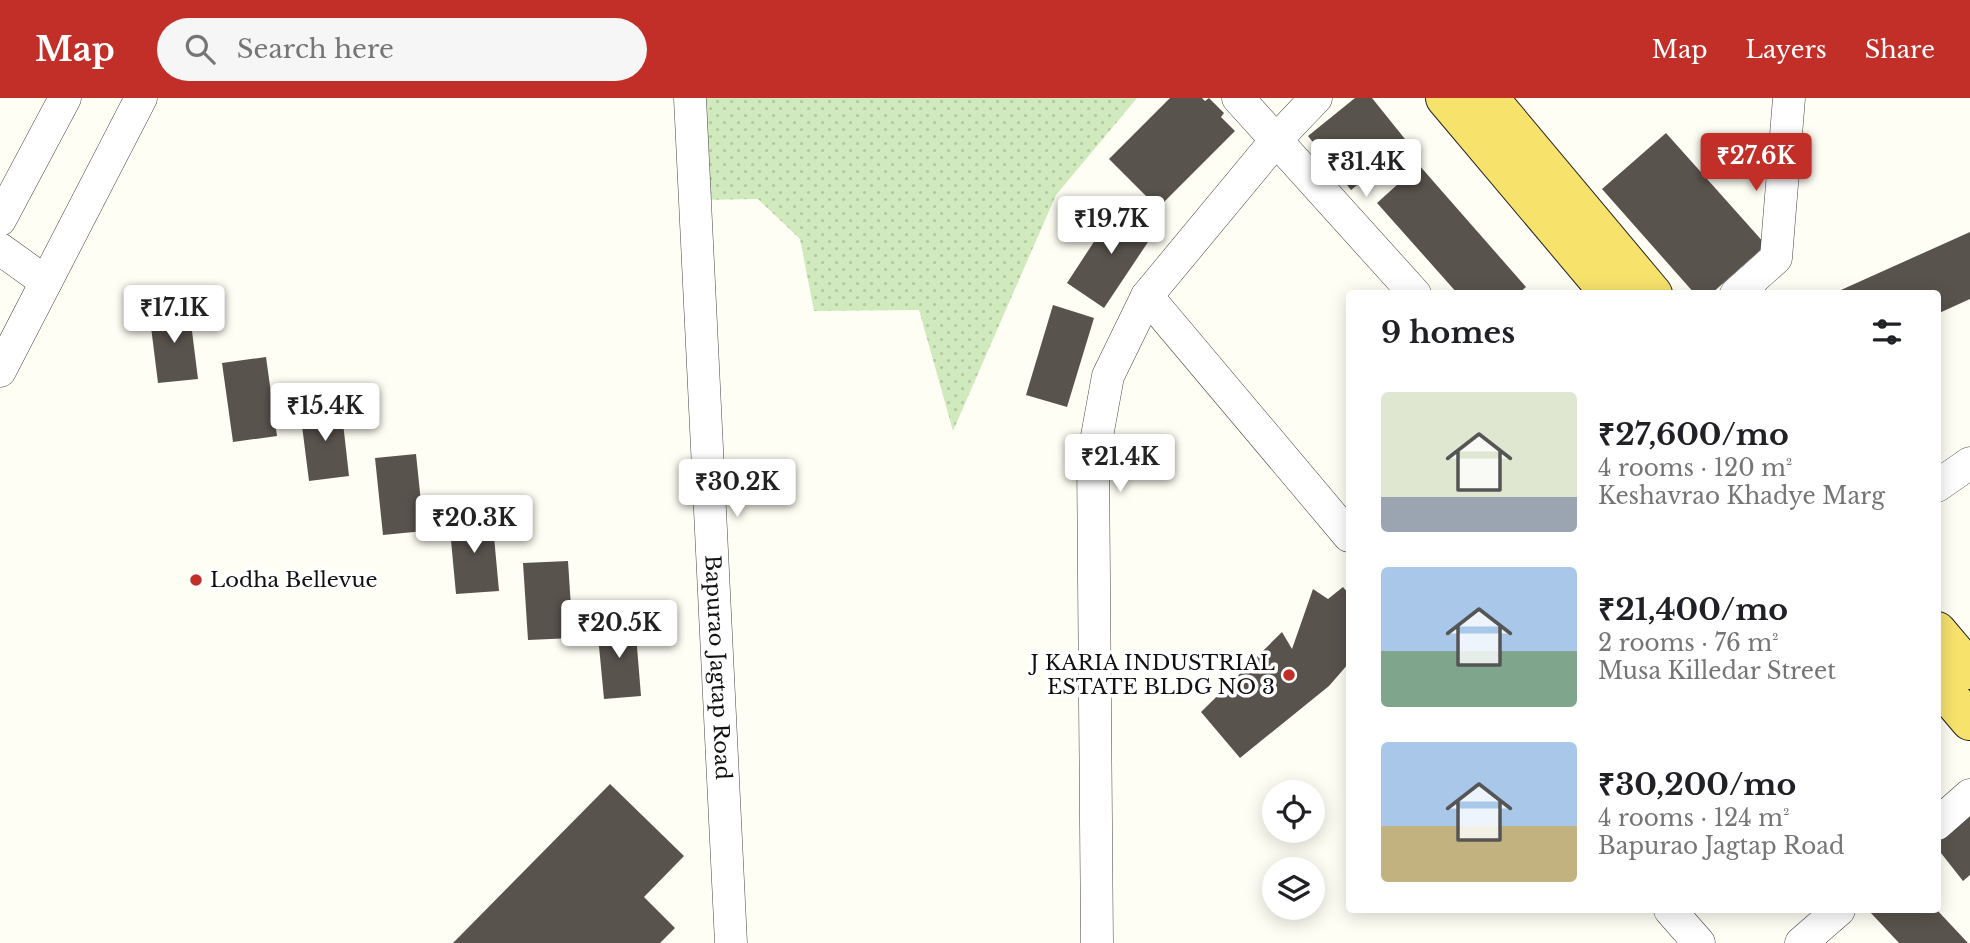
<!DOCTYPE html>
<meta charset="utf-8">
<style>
body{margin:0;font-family:"Libre Baskerville",serif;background:#f6f6f6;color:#202124;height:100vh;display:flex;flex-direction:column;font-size:26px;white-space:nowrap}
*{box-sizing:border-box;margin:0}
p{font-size:23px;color:#757577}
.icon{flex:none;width:38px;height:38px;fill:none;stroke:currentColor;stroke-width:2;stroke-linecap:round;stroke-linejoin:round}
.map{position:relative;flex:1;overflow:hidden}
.drawer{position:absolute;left:1346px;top:192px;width:595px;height:623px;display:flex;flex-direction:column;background:#fff;border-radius:7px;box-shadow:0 4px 18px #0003}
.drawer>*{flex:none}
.tools{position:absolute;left:1262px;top:682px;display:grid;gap:14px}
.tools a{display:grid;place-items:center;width:63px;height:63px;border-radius:50%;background:#fff;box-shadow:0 4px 18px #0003;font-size:35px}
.price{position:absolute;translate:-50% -60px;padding:0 16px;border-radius:7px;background:#fff;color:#222;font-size:23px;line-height:46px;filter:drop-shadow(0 2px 4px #0008)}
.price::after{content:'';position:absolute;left:50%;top:42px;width:21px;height:16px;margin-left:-10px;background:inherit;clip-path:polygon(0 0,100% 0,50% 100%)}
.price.selected{background:#c12f28;color:#fff}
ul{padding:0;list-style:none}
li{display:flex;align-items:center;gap:21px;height:175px;padding:0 35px}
li span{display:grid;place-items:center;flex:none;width:196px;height:140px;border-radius:7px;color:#555}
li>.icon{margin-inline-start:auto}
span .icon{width:84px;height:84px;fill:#fffc;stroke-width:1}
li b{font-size:30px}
h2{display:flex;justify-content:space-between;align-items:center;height:84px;padding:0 35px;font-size:30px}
header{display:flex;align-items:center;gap:42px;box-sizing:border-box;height:98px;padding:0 35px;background:#c12f28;color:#fff}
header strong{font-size:33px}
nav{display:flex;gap:38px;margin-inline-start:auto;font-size:24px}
.search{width:490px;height:63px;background:#f6f6f6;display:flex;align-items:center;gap:18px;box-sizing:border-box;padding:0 24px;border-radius:38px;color:#757577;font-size:26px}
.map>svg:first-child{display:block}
</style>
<header>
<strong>Map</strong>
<div class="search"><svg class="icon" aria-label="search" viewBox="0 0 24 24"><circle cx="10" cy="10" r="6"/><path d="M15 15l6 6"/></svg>Search here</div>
<nav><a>Map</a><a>Layers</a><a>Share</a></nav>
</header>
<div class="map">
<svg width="1970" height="845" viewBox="0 0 1970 845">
<defs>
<pattern id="grass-dots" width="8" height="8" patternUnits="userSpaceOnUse" patternTransform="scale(1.75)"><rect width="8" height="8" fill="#d0eabd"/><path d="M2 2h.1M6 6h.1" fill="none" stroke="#b2c8a1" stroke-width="1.8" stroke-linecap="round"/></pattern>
</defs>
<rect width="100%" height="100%" fill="#fffef4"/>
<path fill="url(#grass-dots)" d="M691 0H1137L1056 97 953 333 919 212 814 213 800 141 758 101 696 102Z"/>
<path fill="#59534d" d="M1170 0H1202L1205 3 1209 0 1224 15 1221 19 1235 33 1158 110 1109 61Z
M1355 0H1372L1409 46 1351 92 1308 38Z
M1666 35 1766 147 1711 196H1695L1602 91Z
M1419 67 1526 189 1518 196H1458L1377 105Z
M1118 107 1156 132 1104 210 1067 185Z
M1970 134V201L1937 216V196H1832Z
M1053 207 1094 220 1067 309 1026 297Z
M189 209 198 281 158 285 149 213Z
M266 259 277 338 233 344 222 265Z
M341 307 349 378 309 383 300 312Z
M416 356 424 433 383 437 375 360Z
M492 417 499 493 456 496 449 421Z
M568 463 573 540 528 542 523 465Z
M1343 489 1349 496V565L1329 588 1240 660 1201 614 1282 534 1292 551 1313 491 1328 501Z
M635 524 641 598 604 601 597 527Z
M610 686 684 758 644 799 675 830 660 845H453Z
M1970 717V777L1963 783 1937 750V742Z
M1872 812H1937L1968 845H1899L1870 814Z"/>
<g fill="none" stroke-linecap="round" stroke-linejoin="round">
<defs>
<g id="minor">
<path id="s1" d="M690 0 731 845"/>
<path d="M1238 0 1415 196"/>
<path d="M0 122 65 0"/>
<path d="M0 151 46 184"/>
<path d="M1736 196 1776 160 1789 0"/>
<path d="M1147 198 1349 438"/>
<path d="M0 273 141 0"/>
<path d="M1937 388 1970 365"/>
<path d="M1937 726 1970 697"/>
<path d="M1670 812 1699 845"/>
<path d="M1097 845 1093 360 1108 278 1147 198 1277 41 1316 0"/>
<path d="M1801 845 1839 812"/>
</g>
<path id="major" d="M1445 0 1610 196
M1489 0 1653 196
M1937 533 1970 572
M1937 584 1970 623"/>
</defs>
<use href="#minor" stroke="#444" stroke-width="33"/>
<use href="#major" stroke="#222" stroke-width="40"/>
<use href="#minor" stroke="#fff" stroke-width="32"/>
<use href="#major" stroke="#f7e26c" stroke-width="38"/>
</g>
<g fill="#c12f28" stroke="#fff" stroke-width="2.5">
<circle cx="196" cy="482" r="7"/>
<circle cx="1289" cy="577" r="7"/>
</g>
<g text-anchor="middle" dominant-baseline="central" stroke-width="7" stroke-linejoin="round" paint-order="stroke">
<g font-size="21" fill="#111" stroke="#fff" text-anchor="start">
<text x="210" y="482">Lodha Bellevue</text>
<text x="1275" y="565" text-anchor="end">J KARIA INDUSTRIAL<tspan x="1275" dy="24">ESTATE BLDG NO 3</tspan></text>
</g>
<g font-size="21" fill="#111" stroke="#fff">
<text stroke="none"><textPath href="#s1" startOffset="570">Bapurao Jagtap Road</textPath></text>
</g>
</g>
</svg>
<div class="tools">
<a><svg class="icon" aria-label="locate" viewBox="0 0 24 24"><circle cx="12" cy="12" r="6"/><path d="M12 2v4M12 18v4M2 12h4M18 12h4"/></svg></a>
<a><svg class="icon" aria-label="layers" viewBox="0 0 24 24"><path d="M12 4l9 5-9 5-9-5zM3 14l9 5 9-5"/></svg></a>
</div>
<b class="price selected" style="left:1756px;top:95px">₹27.6K</b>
<b class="price" style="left:1366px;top:101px">₹31.4K</b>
<b class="price" style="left:1111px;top:158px">₹19.7K</b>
<b class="price" style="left:174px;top:247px">₹17.1K</b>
<b class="price" style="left:325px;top:345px">₹15.4K</b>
<b class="price" style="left:1120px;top:396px">₹21.4K</b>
<b class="price" style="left:737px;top:421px">₹30.2K</b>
<b class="price" style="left:474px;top:457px">₹20.3K</b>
<b class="price" style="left:619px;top:562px">₹20.5K</b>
<section class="drawer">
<h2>9 homes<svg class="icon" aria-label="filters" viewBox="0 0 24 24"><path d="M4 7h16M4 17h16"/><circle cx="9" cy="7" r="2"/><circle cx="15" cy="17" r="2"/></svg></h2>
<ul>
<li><span style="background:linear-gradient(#dfe7d0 75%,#9aa5b1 0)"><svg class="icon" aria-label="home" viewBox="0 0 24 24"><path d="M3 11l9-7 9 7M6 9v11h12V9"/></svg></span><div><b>₹27,600/mo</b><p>4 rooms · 120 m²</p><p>Keshavrao Khadye Marg</p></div></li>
<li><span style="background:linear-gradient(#a9c7e8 60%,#7fa58c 0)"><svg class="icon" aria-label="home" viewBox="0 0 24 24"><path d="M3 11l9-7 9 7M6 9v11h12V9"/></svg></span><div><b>₹21,400/mo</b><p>2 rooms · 76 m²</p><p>Musa Killedar Street</p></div></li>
<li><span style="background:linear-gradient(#a9c7e8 60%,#c2b280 0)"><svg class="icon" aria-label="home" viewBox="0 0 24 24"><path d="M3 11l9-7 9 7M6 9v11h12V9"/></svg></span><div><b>₹30,200/mo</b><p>4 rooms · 124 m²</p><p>Bapurao Jagtap Road</p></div></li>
</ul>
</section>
</div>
